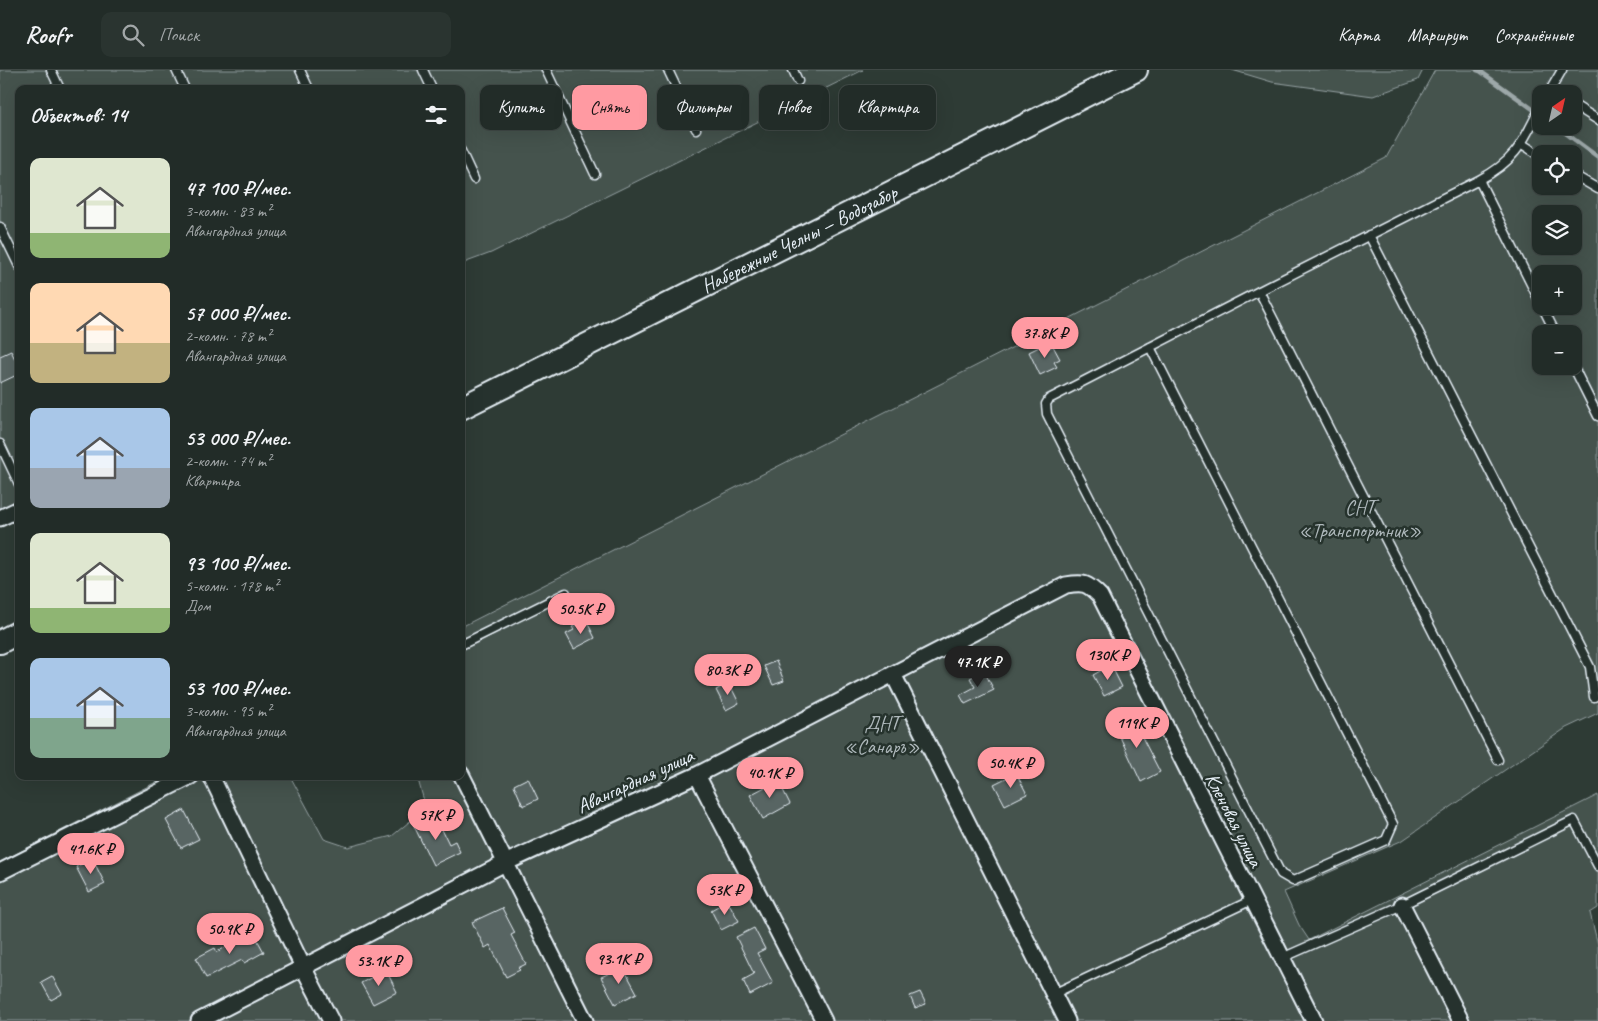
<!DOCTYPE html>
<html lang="ru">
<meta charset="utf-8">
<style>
body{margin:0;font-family:Caveat,sans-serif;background:#2a3430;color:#f1f3f6;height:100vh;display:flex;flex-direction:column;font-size:19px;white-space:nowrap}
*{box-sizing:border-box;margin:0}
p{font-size:16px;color:#a2a7a8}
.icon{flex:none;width:28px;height:28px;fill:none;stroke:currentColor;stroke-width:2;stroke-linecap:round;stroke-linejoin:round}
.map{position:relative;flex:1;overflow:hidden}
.side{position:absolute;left:15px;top:15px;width:450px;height:695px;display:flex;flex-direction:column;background:#222c28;border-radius:10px;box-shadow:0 5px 20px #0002,0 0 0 1px #3f4845}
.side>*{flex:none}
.banner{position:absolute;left:480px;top:15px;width:475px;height:45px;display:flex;gap:10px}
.needle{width:32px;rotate:34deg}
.fabs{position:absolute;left:1532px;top:15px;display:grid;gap:10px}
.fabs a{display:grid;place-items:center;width:50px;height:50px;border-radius:10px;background:#222c28;box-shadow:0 5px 20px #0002,0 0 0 1px #3f4845;font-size:25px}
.price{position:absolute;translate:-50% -42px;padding:0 11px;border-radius:18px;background:#ff9aa2;color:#111;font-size:16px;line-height:32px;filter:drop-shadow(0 1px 2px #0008)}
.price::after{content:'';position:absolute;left:50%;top:30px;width:15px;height:11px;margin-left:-8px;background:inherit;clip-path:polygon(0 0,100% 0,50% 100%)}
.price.selected{background:#222;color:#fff}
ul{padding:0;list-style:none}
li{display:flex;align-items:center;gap:15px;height:125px;padding:0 15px}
li span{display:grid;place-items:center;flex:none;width:140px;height:100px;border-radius:10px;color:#555}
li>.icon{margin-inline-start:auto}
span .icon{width:60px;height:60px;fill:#fffc;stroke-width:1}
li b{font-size:21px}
h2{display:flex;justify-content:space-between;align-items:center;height:60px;padding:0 15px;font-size:21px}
.chip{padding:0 18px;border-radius:10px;background:#222c28;box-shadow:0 5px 20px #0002,0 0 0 1px #3f4845;font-size:18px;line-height:45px}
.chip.selected{background:#ff9aa2;color:#111}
header{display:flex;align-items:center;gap:30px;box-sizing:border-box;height:70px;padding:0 25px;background:#222c28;border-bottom:1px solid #3f4845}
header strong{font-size:24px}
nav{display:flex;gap:28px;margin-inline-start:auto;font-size:18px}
.search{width:350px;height:45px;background:#2a3430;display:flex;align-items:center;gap:12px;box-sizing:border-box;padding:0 18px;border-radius:10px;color:#a2a7a8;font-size:19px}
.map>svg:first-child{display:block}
</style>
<header>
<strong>Roofr</strong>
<div class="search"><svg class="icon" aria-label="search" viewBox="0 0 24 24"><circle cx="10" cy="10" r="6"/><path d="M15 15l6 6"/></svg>Поиск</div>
<nav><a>Карта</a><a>Маршрут</a><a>Сохранённые</a></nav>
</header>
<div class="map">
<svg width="1598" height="951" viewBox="0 0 1598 951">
<rect width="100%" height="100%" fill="#2e3b35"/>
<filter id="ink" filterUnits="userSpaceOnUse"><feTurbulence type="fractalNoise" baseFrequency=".02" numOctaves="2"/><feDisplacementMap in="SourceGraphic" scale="10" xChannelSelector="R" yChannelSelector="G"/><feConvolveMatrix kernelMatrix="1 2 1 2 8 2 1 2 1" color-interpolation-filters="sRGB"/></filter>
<g filter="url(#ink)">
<path fill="#45524e" stroke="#96a2a3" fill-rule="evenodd" d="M0 0H863L491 183 461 194V19H19V443L0 452Z
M1232 0H1423L1418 10 1373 26 1272 12Z
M1435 0H1598V643L1566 658 1403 770 1284 822 1299 855 1309 870 1598 725V838L1590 843 1598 875V951H0V792L168 706H290L324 769 348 777 392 766 426 738 417 706H461V557L1386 88ZM1541 24H1574V56H1541ZM1541 84H1574V116H1541ZM1541 144H1574V176H1541ZM1541 204H1574V236H1541ZM1541 264H1574V296H1541Z"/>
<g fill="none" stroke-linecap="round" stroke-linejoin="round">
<path stroke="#9da8a9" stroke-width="4.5" d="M1477 0 1480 1 1541 45
M1556 56 1598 87"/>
</g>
<path fill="#596563" stroke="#e8f1f8" d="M1045 274 1048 279 1053 276 1060 289 1054 292 1057 297 1040 305 1029 282Z
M11 281 19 297V304L0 313V286Z
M586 550 595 568 574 579 566 564 574 560 572 557Z
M776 591 784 611 773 615 764 596Z
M1111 595 1122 617 1104 626 1093 605Z
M984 601 994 620 965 634 960 625 975 617 970 608Z
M729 613 739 633 726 640 716 620Z
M1130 647 1134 654 1137 653 1143 667H1142L1160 702 1141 712 1114 654Z
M1016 703 1027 724 1005 735 994 714Z
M528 708 538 729 523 736 514 715Z
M778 710 790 734 763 749 750 725Z
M184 740 199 769 181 778 166 750Z
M435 745 449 774 455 771 460 782 433 795 414 756Z
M92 788 105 814 89 822 76 797Z
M727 831 729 835H730L739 851 721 860 711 840Z
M502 838 515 863 511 865 526 894 518 898 520 900 506 907 490 875 485 878 472 852Z
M754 858 765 879 757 883 773 913 750 925 743 910 754 904 736 867Z
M253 862 264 882 244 893 242 890 206 908 196 888 215 878 217 882Z
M623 897 637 923 615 934 601 907Z
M386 900 397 922 373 934 361 913Z
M52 906 62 924 51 930 41 912Z
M920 922 926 934 915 938 910 926Z"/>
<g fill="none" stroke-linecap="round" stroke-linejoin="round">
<defs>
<path id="lane" d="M51 0 60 19
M176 0 185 19
M300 0 309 19
M423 0 432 19
M546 0 595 104
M668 0 696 59
M793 0 798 11
M1548 24 1562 0
M1574 35 1598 50
M1522 74 1541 86
M461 81 474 109
M1574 105 1598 119
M1479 110 1541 234
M0 157 19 196
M1369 165 1590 597 1594 627
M1259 221 1498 690
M1542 236 1556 264
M1150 277 1393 754 1386 770 1293 811 1281 804 1047 344 1046 334 1049 329C1192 255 1335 182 1479 110 1516 91 1523 72 1541 36
M1573 296 1598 346
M0 374 19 414
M461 575 566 523
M1282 888 1402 835 1574 750 1598 796
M1053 924 1252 830"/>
<path id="street" d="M0 448 19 439
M893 604 1067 951
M461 704 585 951
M697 705 824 951
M211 706 303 897 331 951
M0 802 191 706
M1402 835 1461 951
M199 951 505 793 697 705 1066 515C1084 512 1087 513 1100 526L1314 951"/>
<g id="secondary">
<path id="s1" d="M461 338 1136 0"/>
<path d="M0 572 19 562"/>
</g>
</defs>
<use href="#lane" stroke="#e8f1f8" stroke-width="11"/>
<use href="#street" stroke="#e8f1f8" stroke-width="19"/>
<use href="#secondary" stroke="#e8f1f8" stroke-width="26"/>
<use href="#lane" stroke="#26332d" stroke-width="8"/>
<use href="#street" stroke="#26332d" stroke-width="15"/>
<use href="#secondary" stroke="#26332d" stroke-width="22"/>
</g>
</g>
<g text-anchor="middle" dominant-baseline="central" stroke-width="5" stroke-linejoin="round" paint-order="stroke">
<g font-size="20" fill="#e8f1f8" stroke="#26332d">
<text stroke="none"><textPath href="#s1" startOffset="378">Набережные Челны — Водозабор</textPath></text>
<text transform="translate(635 711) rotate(-25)">Авангардная улица</text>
<text transform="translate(1234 750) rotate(63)">Кленовая улица</text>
</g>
<g font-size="20" fill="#afb9bc" stroke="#26332d">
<text x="1360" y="437">СНТ<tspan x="1360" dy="23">«Транспортник»</tspan></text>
<text x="882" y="653">ДНТ<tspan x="882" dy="23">«Санаръ»</tspan></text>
</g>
</g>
</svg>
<div class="fabs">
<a><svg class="needle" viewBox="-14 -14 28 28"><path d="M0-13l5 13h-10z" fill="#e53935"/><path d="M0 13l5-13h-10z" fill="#a2a7a8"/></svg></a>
<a><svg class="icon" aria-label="locate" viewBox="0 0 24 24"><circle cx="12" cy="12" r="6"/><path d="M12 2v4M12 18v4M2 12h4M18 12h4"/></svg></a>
<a><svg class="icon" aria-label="layers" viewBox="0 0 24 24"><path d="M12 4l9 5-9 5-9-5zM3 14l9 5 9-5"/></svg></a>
<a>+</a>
<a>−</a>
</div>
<b class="price" style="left:1045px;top:289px">37.8K ₽</b>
<b class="price" style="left:581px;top:565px">50.5K ₽</b>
<b class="price" style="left:1108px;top:611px">130K ₽</b>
<b class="price selected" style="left:978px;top:618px">47.1K ₽</b>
<b class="price" style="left:728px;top:626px">80.3K ₽</b>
<b class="price" style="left:1137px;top:679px">119K ₽</b>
<b class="price" style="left:1011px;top:719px">50.4K ₽</b>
<b class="price" style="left:770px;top:729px">40.1K ₽</b>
<b class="price" style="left:436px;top:771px">57K ₽</b>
<b class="price" style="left:91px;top:805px">41.6K ₽</b>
<b class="price" style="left:725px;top:846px">53K ₽</b>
<b class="price" style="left:230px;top:885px">50.9K ₽</b>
<b class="price" style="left:619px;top:915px">93.1K ₽</b>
<b class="price" style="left:379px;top:917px">53.1K ₽</b>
<div class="banner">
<a class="chip">Купить</a>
<a class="chip selected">Снять</a>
<a class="chip">Фильтры</a>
<a class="chip">Новое</a>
<a class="chip">Квартира</a>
</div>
<section class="side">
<h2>Объектов: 14<svg class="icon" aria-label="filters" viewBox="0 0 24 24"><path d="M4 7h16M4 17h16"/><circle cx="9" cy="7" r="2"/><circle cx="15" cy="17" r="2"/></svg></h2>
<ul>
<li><span style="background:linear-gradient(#dfe7d0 75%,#8fb573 0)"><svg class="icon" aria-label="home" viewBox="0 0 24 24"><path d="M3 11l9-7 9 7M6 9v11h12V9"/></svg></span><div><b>47 100 ₽/мес.</b><p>3-комн. · 83 m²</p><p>Авангардная улица</p></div></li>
<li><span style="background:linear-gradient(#ffd9b3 60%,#c2b280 0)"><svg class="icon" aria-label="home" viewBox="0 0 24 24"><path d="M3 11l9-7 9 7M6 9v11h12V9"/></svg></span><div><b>57 000 ₽/мес.</b><p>2-комн. · 78 m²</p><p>Авангардная улица</p></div></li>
<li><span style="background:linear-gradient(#a9c7e8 60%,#9aa5b1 0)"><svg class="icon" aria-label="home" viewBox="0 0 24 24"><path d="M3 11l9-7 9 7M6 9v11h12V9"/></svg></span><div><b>53 000 ₽/мес.</b><p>2-комн. · 74 m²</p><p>Квартира</p></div></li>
<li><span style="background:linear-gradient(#dfe7d0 75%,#8fb573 0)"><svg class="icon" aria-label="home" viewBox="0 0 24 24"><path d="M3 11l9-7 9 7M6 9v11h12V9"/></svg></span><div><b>93 100 ₽/мес.</b><p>5-комн. · 178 m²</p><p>Дом</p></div></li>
<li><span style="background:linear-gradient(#a9c7e8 60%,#7fa58c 0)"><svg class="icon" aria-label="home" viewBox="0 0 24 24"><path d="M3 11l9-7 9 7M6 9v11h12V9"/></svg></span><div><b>53 100 ₽/мес.</b><p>3-комн. · 95 m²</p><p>Авангардная улица</p></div></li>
</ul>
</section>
</div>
